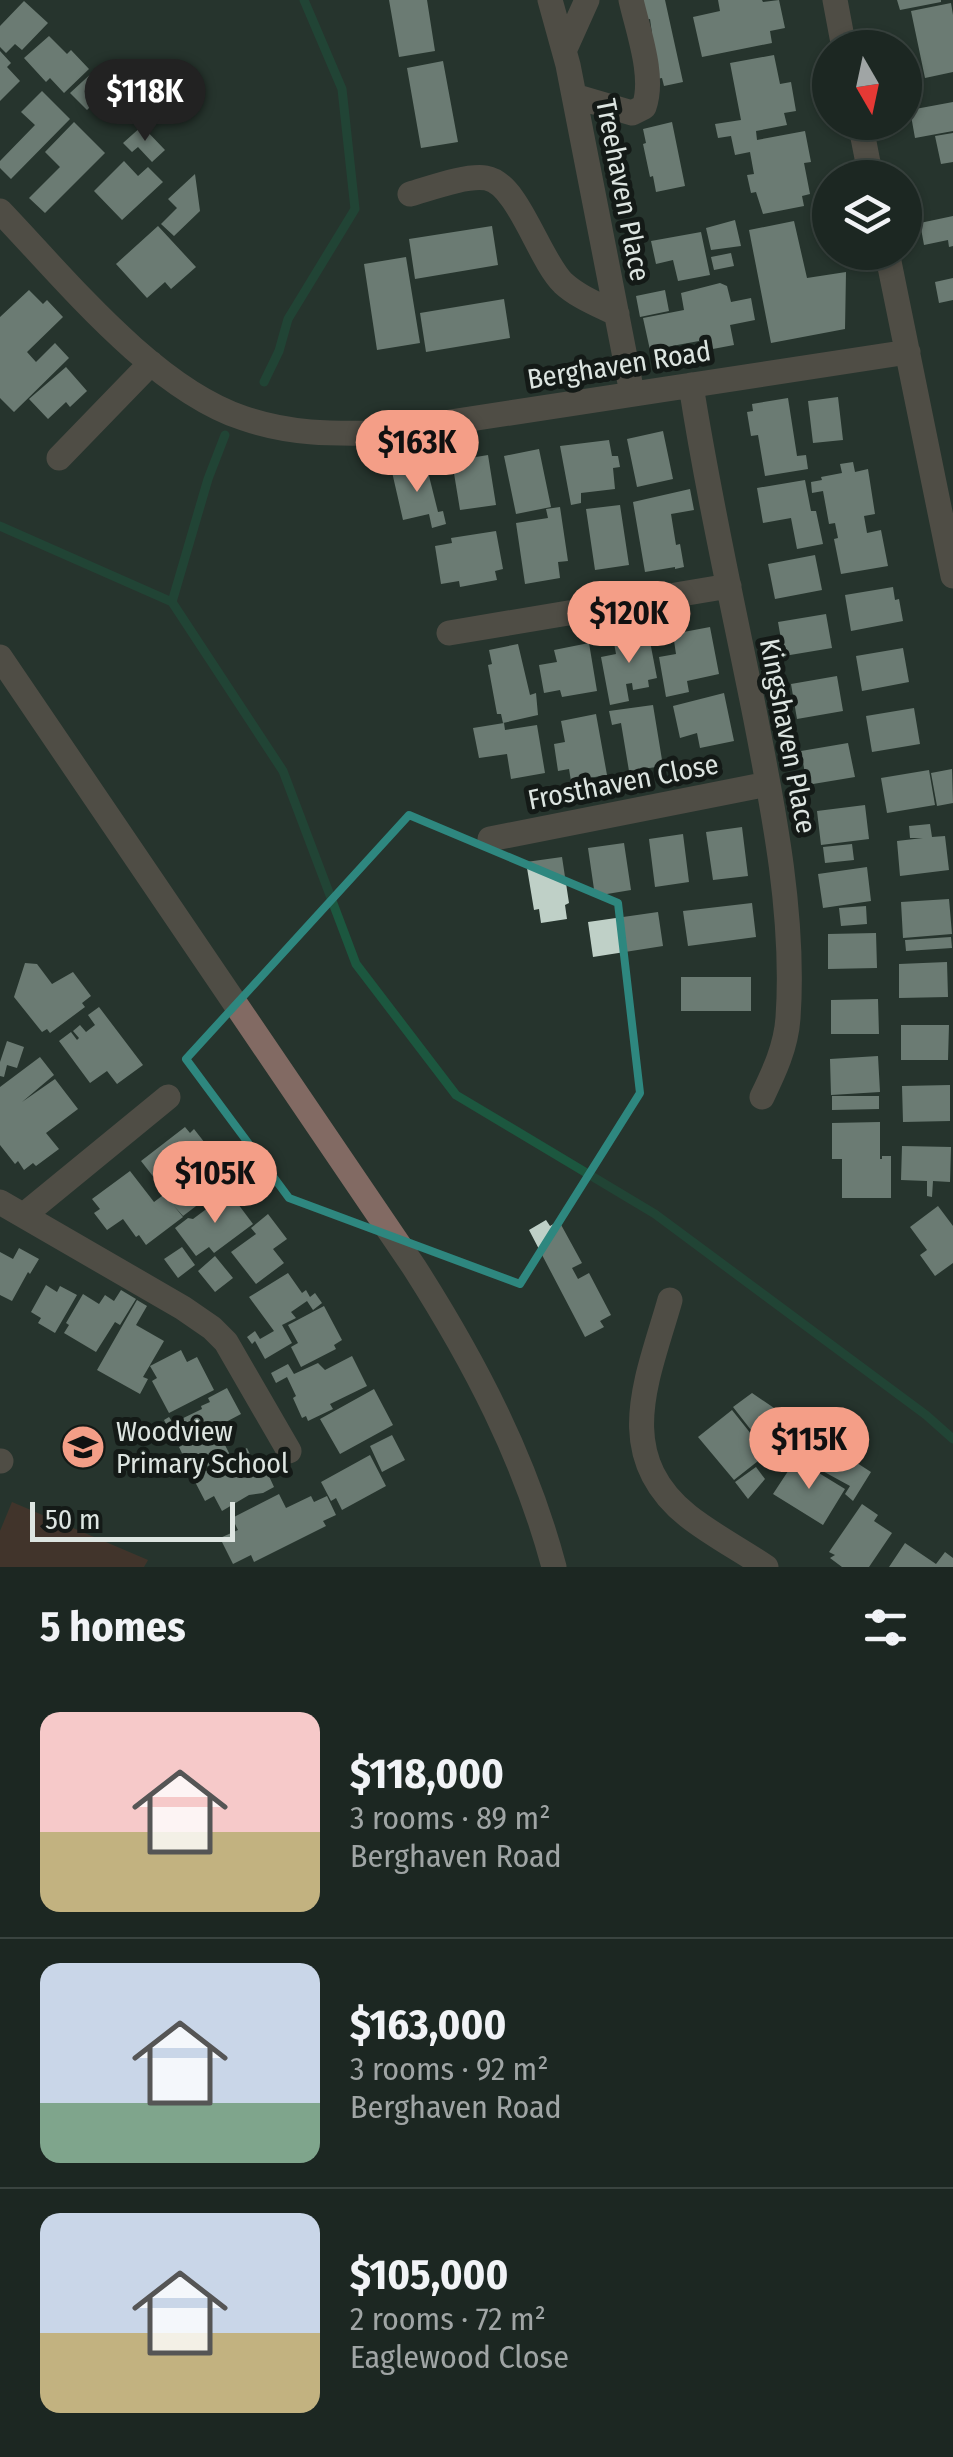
<!DOCTYPE html>
<meta charset="utf-8">
<style>
body{margin:0;font-family:"Fira Sans Condensed",sans-serif;background:#29332f;color:#f1f3f6;height:100vh;display:flex;flex-direction:column;font-size:38px;white-space:nowrap}
*{box-sizing:border-box;margin:0}
p{font-size:32px;color:#a0a5a5}
.icon{flex:none;width:55px;height:55px;fill:none;stroke:currentColor;stroke-width:2;stroke-linecap:round;stroke-linejoin:round}
.map{position:relative;height:1567px;overflow:hidden}
.panel{display:flex;flex-direction:column;background:#1c2722;flex:1}
.panel>*{flex:none}
.needle{width:65px;rotate:171deg}
.buttons{position:absolute;left:812px;top:30px;display:grid;gap:20px}
.buttons a{display:grid;place-items:center;width:110px;height:110px;border-radius:50%;background:#1c2722;box-shadow:0 2px 8px #0004,0 0 0 2px #3a4440;font-size:50px}
.scale{position:absolute;left:30px;bottom:25px;width:205px;box-sizing:border-box;padding-left:10px;border:5px solid #dde5e1;border-top:0;font-size:28px;line-height:35px;white-space:nowrap;color:#dde5e1;-webkit-text-stroke:8px #141a17;paint-order:stroke}
.price{position:absolute;translate:-50% -85px;padding:0 22px;border-radius:35px;background:#f49e87;color:#111;font-size:32px;line-height:65px;filter:drop-shadow(0 2px 5px #0008)}
.price::after{content:'';position:absolute;left:50%;top:60px;width:30px;height:22px;margin-left:-15px;background:inherit;clip-path:polygon(0 0,100% 0,50% 100%)}
.price.current{background:#222;color:#fff}
ul{padding:0;list-style:none}
li{display:flex;align-items:center;gap:30px;height:250px;padding:0 40px}
li+li{border-top:2px solid #3a4440}
li span{display:grid;place-items:center;flex:none;width:280px;height:200px;border-radius:20px;color:#555}
li>.icon{margin-inline-start:auto}
span .icon{width:120px;height:120px;fill:#fffc;stroke-width:1}
li b{font-size:42px}
h2{display:flex;justify-content:space-between;align-items:center;height:120px;padding:0 40px;font-size:42px}
.map>svg:first-child{display:block}
</style>
<div class="map">
<svg width="953" height="1567" viewBox="0 0 953 1567">
<rect width="100%" height="100%" fill="#26342d"/>
<path fill="#633428" d="M12 1502 148 1560 144 1567H0V1531Z"/>
<g fill="none" stroke-linecap="round" stroke-linejoin="round">
<path stroke="#1c573f" stroke-width="9" d="M264 382 279 351 288 319 355 209 342 89 304 0
M225 435 208 479 172 602 283 771 356 964 456 1095 655 1214 926 1415 953 1439
M0 526 172 602"/>
</g>
<path fill="#bfd0c7" d="M389 0H427L435 51 399 57Z
M635 0H665L683 82 664 86 662 78 651 80 642 35 652 33 650 19 639 21Z
M718 0H762L763 2 779 0 785 28 770 31 772 43 702 57 693 17 720 11Z
M897 0H941V2L900 10Z
M24 1 48 23 22 50 15 44 6 53 0 47V26Z
M951 3 953 15V72L925 78 911 11Z
M49 36 67 54 71 50 89 69 64 93 50 78 46 82 24 58Z
M0 51 11 63 7 67 20 81 0 101Z
M774 55 780 84 791 82 796 111 784 113 787 125 756 131 757 140 805 131 811 162 804 163 810 194 802 196 804 206 763 214 756 192 751 193 747 175 754 174 750 152 735 155 731 136 718 138 715 124 741 120 730 63Z
M443 61 458 142 421 148 407 68Z
M95 70 111 86 87 110 70 93Z
M42 91 70 119 11 179 0 168V161L35 125 21 112Z
M953 102V131L915 138 910 110Z
M74 122 105 153 45 213 29 198 60 167 45 152Z
M672 122 685 186 656 192 653 176 650 177 643 144 646 143 643 129Z
M142 126 165 150 152 162 138 147 132 152 123 143Z
M953 133V162L941 164 935 136Z
M124 161 138 176 148 167 163 182 122 220 94 191Z
M195 174 200 211 174 236 161 224 177 208 168 199Z
M953 216V246L949 247 948 240 924 245 920 223Z
M735 220 741 246 711 250 706 228Z
M794 221 807 278 846 272 845 329 771 343 749 230Z
M158 226 196 267 171 289 165 282 147 298 116 264Z
M492 226 498 265 415 279 409 239Z
M701 232 710 275 678 281 673 260 656 264 651 241Z
M731 253 734 266 714 270 711 257Z
M406 257 420 343 377 350 364 264Z
M953 278V300L939 303 935 282Z
M720 283 727 286 731 302 751 298 755 320 730 325 734 345 702 351 699 341 650 350 643 318 684 310 681 293Z
M29 290 43 304 47 300 63 317 27 352 36 362 55 343 69 358 14 412 0 398V317Z
M665 290 669 311 640 317 636 296Z
M504 299 510 338 426 352 420 313Z
M66 367 87 391 70 407 66 402 48 419 29 399Z
M838 397 843 440 813 443 808 401Z
M788 398 797 456 806 455 808 469 765 476 758 435 751 436 747 412 753 411 752 404Z
M663 431 673 479 637 487 627 439Z
M609 440 612 456H618L620 467 613 468 615 489 581 493V503L571 505 560 446Z
M539 449 551 507 516 514 504 456Z
M488 455 496 505 460 510 452 461Z
M853 462 855 472 868 469 875 514 864 516 867 533 881 530 888 566 841 574 834 539 838 538 835 523 829 524 823 491 812 493 811 482 822 480 821 477 842 473 840 464Z
M426 464 438 512 443 511 446 524 432 528 429 514 403 520 392 472Z
M805 480 811 511H816L823 544 797 549 791 518 763 523 757 488Z
M690 489 694 510 671 514 676 545 680 544 684 567 675 569V567L645 572 633 502Z
M620 505 629 565 595 570 586 509Z
M560 507 568 561 558 562 560 578 525 584 516 523 548 518 546 509Z
M496 531 503 569 495 571 497 580 460 587 459 581 441 584 435 546 452 543 451 538Z
M815 555 822 590 775 599 768 564Z
M893 587 895 600 899 599 903 621 851 631 845 595Z
M826 614 832 648 784 656 778 622Z
M710 627 719 674 687 681 689 692 666 697 659 657 676 654 673 634Z
M648 631 657 678 648 680 649 687 633 690 632 683 626 684 629 701 610 705 601 657 616 654 613 637Z
M589 643 597 691 562 697 560 690 544 693 539 665 557 662 554 650Z
M518 644 530 695 536 693 538 715 503 723 501 714H497L488 665 492 664 489 650Z
M903 648 909 682 862 691 856 656Z
M837 676 843 711 797 719 791 684Z
M724 693 734 741 700 748 697 733 680 738 673 706Z
M653 705 663 766 629 771 621 723 612 725 609 711Z
M914 708 920 744 872 752 866 716Z
M596 714 607 775 571 781 569 769 558 771 554 744 565 742 561 721Z
M504 723 505 730 537 725 545 773 511 779 507 754 479 758 473 728Z
M848 743 855 777 807 785 801 751Z
M952 769 953 803 937 806 931 773Z
M929 770 935 805 887 813 881 778Z
M865 805 869 839 821 845 817 811Z
M930 824 932 837 945 836 949 870 900 876 897 841 923 838H910L909 826Z
M742 827 748 876 713 880 706 832Z
M683 834 689 882 655 887 649 839Z
M624 843 631 890 595 896 588 848Z
M852 844 854 860 825 863 823 847Z
M562 857 569 903 565 905 567 919 541 923 539 909 534 910 526 862Z
M867 867 871 901 823 908 818 874Z
M949 899 952 934 903 938 901 902Z
M752 903 756 937 688 946 683 911Z
M866 906 867 924 841 926 839 908Z
M658 912 663 946 593 957 588 922Z
M876 933 877 968 828 969V934Z
M951 937 952 948 906 951 905 940Z
M947 962 948 997 899 998V964Z
M25 963 37 964 52 984 73 972 91 996 82 1003 85 1007 50 1033 47 1029 42 1032 14 997Z
M681 977H751V1011H681Z
M878 999 879 1034H831V1000Z
M99 1007 143 1065 117 1084 107 1071 90 1083 59 1041 71 1032 77 1040 79 1038 73 1031 80 1025 86 1032 95 1025 88 1015Z
M901 1025H949L948 1060H901Z
M7 1041 24 1047 17 1068 7 1065 4 1077 0 1076V1062Z
M878 1056 880 1092 831 1095 830 1059Z
M40 1057 54 1075 22 1102 55 1079 78 1109 46 1133 59 1149 36 1166 33 1163 24 1170 18 1161 15 1164 0 1145V1087Z
M950 1085V1121L903 1122 902 1086Z
M832 1096H879V1109L832 1110Z
M880 1122V1159H882V1156H891V1198H842V1159H832V1123Z
M185 1127 190 1133 194 1129 226 1170 218 1176 225 1184 183 1216 174 1206 183 1217 146 1245 139 1235 136 1237 123 1219 107 1230 94 1213 100 1209 92 1199 130 1171 154 1202 166 1193 141 1161Z
M902 1146 951 1147 950 1182 933 1181 932 1197 927 1196V1181L901 1180Z
M229 1192 253 1224 214 1253 209 1247 196 1256 175 1228 188 1218 193 1219Z
M938 1206 953 1226V1263L935 1276 920 1255 927 1250 910 1227Z
M268 1214 287 1239 273 1249 284 1263 256 1284 231 1252 256 1234 251 1228Z
M546 1220 550 1226 559 1221 582 1263 572 1268 578 1279 589 1273 611 1315 600 1321 604 1327 585 1337 529 1230Z
M182 1247 195 1265 178 1278 164 1259Z
M19 1248 39 1259 30 1274 28 1272 12 1301 0 1295V1252L13 1259Z
M215 1256 233 1278 215 1292 198 1271Z
M288 1273 302 1293 306 1290 310 1297 315 1293 322 1303 313 1310 307 1301 291 1312 296 1318 282 1325 292 1343 265 1359 255 1341 252 1344 247 1337 255 1331 260 1339 274 1331 249 1297Z
M46 1285 57 1292 60 1286 77 1295 55 1333 38 1323 41 1318 31 1312Z
M121 1290 136 1299 120 1325 115 1322 96 1352 64 1333 69 1325 66 1323 83 1294 99 1304 105 1295 114 1301Z
M137 1300 147 1306 136 1325 164 1341 143 1377 148 1379 140 1394 97 1370Z
M324 1306 342 1340 334 1345 336 1349 301 1367 291 1347 298 1343 288 1325Z
M181 1350 187 1362 197 1357 214 1390 169 1413 152 1381 157 1378 150 1366Z
M352 1356 367 1386 330 1404 333 1409 308 1421 306 1416 302 1418 293 1398 296 1396 287 1377 276 1383 271 1373 288 1364 294 1374 318 1363 325 1370Z
M227 1388 241 1414 224 1423 231 1437 223 1441 230 1455 202 1469 198 1461 188 1466 179 1447 185 1444 178 1430 171 1434 164 1420 169 1417 173 1423 202 1409 201 1406 210 1402 208 1398Z
M374 1389 393 1425 340 1454 320 1419Z
M752 1393 777 1410 751 1430 733 1407Z
M732 1410 767 1454 734 1480 698 1437Z
M801 1427 871 1472 853 1501 845 1494 850 1486 786 1451Z
M392 1435 405 1460 382 1472 370 1446Z
M247 1448 254 1463 261 1459 274 1487 263 1493 249 1495 222 1511 214 1496 205 1501 192 1476 204 1470 206 1471Z
M370 1455 386 1486 342 1510 336 1498 331 1501 321 1482Z
M796 1459 845 1489 823 1525 773 1494Z
M756 1467 765 1479 748 1499 735 1482Z
M279 1494 286 1508 311 1496 314 1502 327 1496 336 1515 323 1521 326 1526 254 1562 251 1555 233 1564 220 1538 238 1530 232 1518Z
M862 1504 878 1515 874 1521 892 1533 869 1567H842L830 1558 835 1555 829 1552Z
M905 1543 936 1564 945 1552 953 1558V1567H889Z"/>
<g fill="none" stroke-linecap="round" stroke-linejoin="round">
<path stroke="#826a63" stroke-width="25" d="M550 0 568 65 632 393
M835 0 844 48
M565 49 587 0
M574 96 632 113 644 107C655 77 638 31 631 0
M860 122 871 178
M410 194C431 188 466 175 486 178 518 183 538 258 563 283 578 297 599 305 617 314
M0 211C66 280 153 388 243 418 289 434 331 434 379 433L908 352
M887 252 953 576
M691 385C708 495 733 605 755 715 774 812 795 919 788 1018 786 1047 774 1072 762 1097
M59 458 151 363
M449 633 729 586
M0 657 414 1267C474 1361 525 1458 554 1567
M490 839 768 784
M0 1202 183 1308 212 1328 226 1342 289 1451
M24 1215 168 1097
M670 1300C648 1378 611 1454 688 1516 712 1535 741 1550 766 1567
M0 1461H1"/>
</g>
<path d="M0 0H953V1567H0ZM409 815 618 903 640 1093 520 1284 289 1198 186 1059Z" fill="#26342d" fill-opacity=".55" fill-rule="evenodd"/>
<path fill="none" stroke="#2e877f" stroke-width="8" stroke-linejoin="round" d="M409 815 618 903 640 1093 520 1284 289 1198 186 1059Z"/>
<defs>
<symbol id="school-disc" viewBox="-11 -11 22 22"><circle r="9.5" fill="#f49e87" stroke="#141a17"/><path d="M0-5L7-2L0 1L-7-2ZM-4 1L0 2.5L4 1V4Q0 6-4 4Z" fill="#111"/></symbol>
</defs>
<g fill-rule="evenodd">
<use href="#school-disc" x="58" y="1422" width="50" height="50"/>
</g>
<g text-anchor="middle" dominant-baseline="central" stroke-width="10" stroke-linejoin="round" paint-order="stroke">
<g font-size="28" fill="#dde5e1" stroke="#141a17">
<text transform="translate(623 190) rotate(79)">Treehaven Place</text>
<text transform="translate(619 365) rotate(-9)">Berghaven Road</text>
<text transform="translate(788 736) rotate(79)">Kingshaven Place</text>
<text transform="translate(623 782) rotate(-11)">Frosthaven Close</text>
</g>
<g font-size="28" fill="#dde5e1" stroke="#141a17" text-anchor="start">
<text x="116" y="1431">Woodview<tspan x="116" dy="32">Primary School</tspan></text>
</g>
</g>
</svg>
<div class="buttons">
<a><svg class="needle" viewBox="-14 -14 28 28"><path d="M0-13l5 13h-10z" fill="#e53935"/><path d="M0 13l5-13h-10z" fill="#a0a5a5"/></svg></a>
<a><svg class="icon" aria-label="layers" viewBox="0 0 24 24"><path d="M12 4l9 5-9 5-9-5zM3 14l9 5 9-5"/></svg></a>
</div>
<div class="scale">50 m</div>
<b class="price current" style="left:145px;top:144px">$118K</b>
<b class="price" style="left:417px;top:495px">$163K</b>
<b class="price" style="left:629px;top:666px">$120K</b>
<b class="price" style="left:215px;top:1226px">$105K</b>
<b class="price" style="left:809px;top:1492px">$115K</b>
</div>
<section class="panel">
<h2>5 homes<svg class="icon" aria-label="filters" viewBox="0 0 24 24"><path d="M4 7h16M4 17h16"/><circle cx="9" cy="7" r="2"/><circle cx="15" cy="17" r="2"/></svg></h2>
<ul>
<li><span style="background:linear-gradient(#f6c9c9 60%,#c2b280 0)"><svg class="icon" aria-label="home" viewBox="0 0 24 24"><path d="M3 11l9-7 9 7M6 9v11h12V9"/></svg></span><div><b>$118,000</b><p>3 rooms · 89 m²</p><p>Berghaven Road</p></div></li>
<li><span style="background:linear-gradient(#c9d6e8 70%,#7fa58c 0)"><svg class="icon" aria-label="home" viewBox="0 0 24 24"><path d="M3 11l9-7 9 7M6 9v11h12V9"/></svg></span><div><b>$163,000</b><p>3 rooms · 92 m²</p><p>Berghaven Road</p></div></li>
<li><span style="background:linear-gradient(#c9d6e8 60%,#c2b280 0)"><svg class="icon" aria-label="home" viewBox="0 0 24 24"><path d="M3 11l9-7 9 7M6 9v11h12V9"/></svg></span><div><b>$105,000</b><p>2 rooms · 72 m²</p><p>Eaglewood Close</p></div></li>
</ul>
</section>
